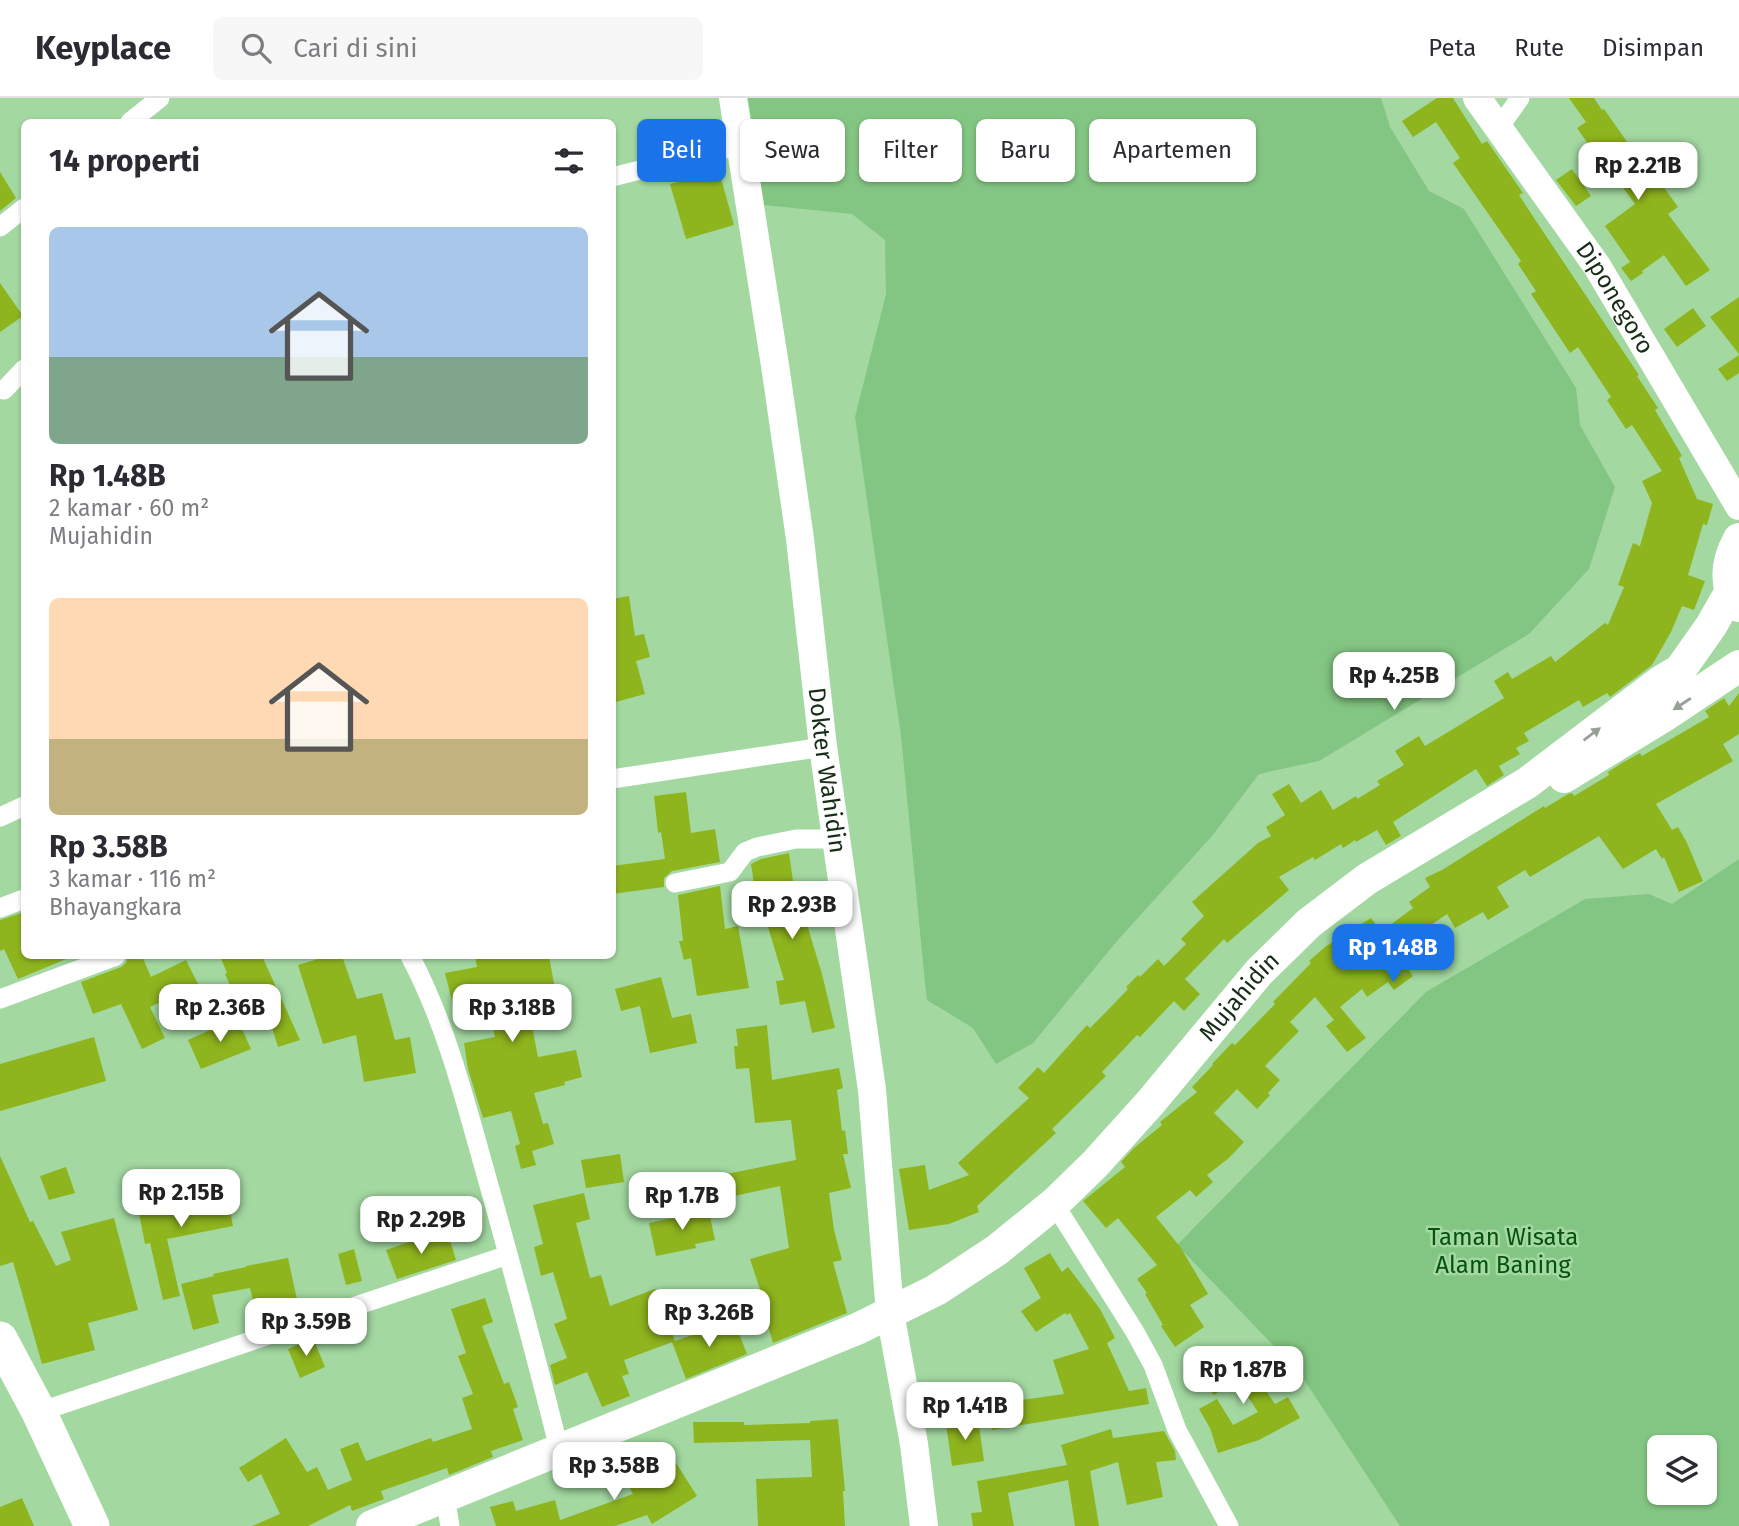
<!DOCTYPE html>
<html lang="id">
<meta charset="utf-8">
<style>
body{margin:0;font-family:"Fira Sans",sans-serif;background:#f7f7f7;color:#2b2b33;height:100vh;display:flex;flex-direction:column;font-size:26px;white-space:nowrap}
*{box-sizing:border-box;margin:0}
p{font-size:23px;color:#7c7c81}
.icon{flex:none;width:38px;height:38px;fill:none;stroke:currentColor;stroke-width:2;stroke-linecap:round;stroke-linejoin:round}
.map{position:relative;flex:1;overflow:hidden}
.side{position:absolute;left:21px;top:21px;width:595px;height:840px;display:flex;flex-direction:column;background:#fff;border-radius:10px;box-shadow:0 2px 5px #0004}
.side>*{flex:none}
.banner{position:absolute;left:637px;top:21px;width:665px;height:63px;display:flex;gap:14px}
.controls{position:absolute;left:1647px;top:1337px;display:grid;gap:14px}
.controls a{display:grid;place-items:center;width:70px;height:70px;border-radius:10px;background:#fff;box-shadow:0 2px 5px #0004;font-size:35px}
.price{position:absolute;translate:-50% -60px;padding:0 16px;border-radius:14px;background:#fff;color:#222;font-size:23px;line-height:46px;filter:drop-shadow(0 2px 4px #0008)}
.price::after{content:'';position:absolute;left:50%;top:42px;width:21px;height:16px;margin-left:-10px;background:inherit;clip-path:polygon(0 0,100% 0,50% 100%)}
.price.on{background:#1a73e8;color:#fff}
ul{padding:0;list-style:none}
li{display:grid;align-content:center;gap:14px;height:371px;padding:0 28px}
li span{display:grid;place-items:center;height:217px;border-radius:10px;color:#555}
li>.icon{margin-inline-start:auto}
span .icon{width:126px;height:126px;fill:#fffc;stroke-width:1}
li b{font-size:30px}
h2{display:flex;justify-content:space-between;align-items:center;height:84px;padding:0 28px;font-size:30px}
.chip{padding:0 24px;border-radius:10px;background:#fff;box-shadow:0 2px 5px #0004;font-size:24px;line-height:63px}
.chip.on{background:#1a73e8;color:#fff}
header{display:flex;align-items:center;gap:42px;box-sizing:border-box;height:98px;padding:0 35px;background:#fff;border-bottom:2px solid #e1e1e2}
header strong{font-size:33px}
nav{display:flex;gap:38px;margin-inline-start:auto;font-size:24px}
.search{width:490px;height:63px;background:#f7f7f7;display:flex;align-items:center;gap:18px;box-sizing:border-box;padding:0 24px;border-radius:10px;color:#7c7c81;font-size:26px}
.map>svg:first-child{display:block}
</style>
<header>
<strong>Keyplace</strong>
<div class="search"><svg class="icon" aria-label="search" viewBox="0 0 24 24"><circle cx="10" cy="10" r="6"/><path d="M15 15l6 6"/></svg>Cari di sini</div>
<nav><a>Peta</a><a>Rute</a><a>Disimpan</a></nav>
</header>
<div class="map">
<svg width="1739" height="1428" viewBox="0 0 1739 1428">
<rect width="100%" height="100%" fill="#a3d9a1"/>
<path fill="#83c582" fill-rule="evenodd" d="M748 0H1381L1390 29 1429 93 1464 111 1576 290 1580 327 1615 389 1589 471 1529 536 1319 663 1259 676 1212 738 1117 843 1033 945 996 966 973 930 927 902 925 885 901 638 855 319 886 196 885 142 852 116 764 107Z
M1739 761V1428H1400L1299 1274 1177 1147 1426 894 1585 801 1649 796 1672 806ZM1659 1349H1704V1395H1659Z"/>
<path fill="#8eb41e" d="M1437 0H1453L1482 46 1487 43 1523 95 1519 97 1536 123 1639 277 1637 278 1658 310 1655 312 1682 358 1679 360 1697 401 1713 406 1707 427 1703 426 1688 477 1705 483 1694 512 1682 508 1671 534 1652 567 1610 599 1607 595 1583 609 1579 602 1524 635 1529 643 1516 650 1520 656 1499 668 1504 677 1487 688 1476 671 1393 724 1401 738 1386 747 1377 732 1356 744 1355 742 1343 750 1341 746 1315 762 1313 759 1279 779 1289 792 1227 845 1224 841 1185 881 1200 896 1184 913 1174 903 1140 939 1137 937 1102 974 1106 978 1052 1031 1056 1035 977 1108 979 1114 949 1126 909 1132 899 1071 925 1067 929 1092 969 1077 958 1065 1029 1000 1018 990 1038 969 1044 975 1087 927 1090 930 1108 912 1128 891 1126 889 1138 877 1140 879 1158 861 1164 868 1186 846 1181 841 1204 818 1192 804 1258 745 1271 738 1266 729 1285 717 1272 696 1289 686 1301 705 1321 692 1333 712 1356 698 1357 701 1380 687 1377 683 1404 667 1395 653 1419 638 1425 648 1504 600 1494 583 1508 574 1512 581 1551 558 1555 564 1605 525 1608 527 1624 489 1618 487 1633 445 1640 448 1652 405 1642 383 1662 373 1632 327 1626 331 1607 302 1611 299 1578 249 1570 255 1531 196 1536 193 1518 166 1521 163 1453 65 1460 60 1436 24 1413 39 1402 23Z
M1569 0H1594L1602 12 1604 11 1642 65 1645 63 1678 109 1668 116 1710 172 1686 188 1664 157 1642 173 1643 175 1631 183 1621 170 1630 164 1605 128 1635 106 1616 80 1613 82 1577 30 1586 24Z
M1572 71 1591 98 1576 108 1556 82Z
M719 73 734 127 686 141 670 86Z
M0 74 16 100 0 113Z
M0 185 23 218 0 234Z
M1739 199V256L1710 219Z
M1693 210 1706 228 1677 249 1664 231Z
M1739 257V275L1727 283 1718 271Z
M629 498 635 538 644 536 650 559 636 563 645 596 612 605V501Z
M1739 595V636L1723 646 1733 663 1656 706 1672 732 1678 729 1687 745 1703 783 1679 794 1664 759 1662 761 1656 751 1623 771 1599 738 1530 779 1525 772 1497 789 1509 809 1488 822 1483 814 1455 830 1447 816 1394 852 1413 878 1394 892 1388 884 1367 899 1362 891 1340 909 1366 940 1347 954 1326 928 1334 922 1315 899 1290 924 1299 933 1265 968 1280 982 1268 995 1270 997 1257 1011 1237 991 1214 1015 1244 1044 1229 1060 1207 1077 1213 1084 1196 1099 1190 1092 1156 1119 1181 1150 1208 1196 1190 1207 1204 1229 1175 1249 1161 1228 1163 1227 1145 1196 1147 1195 1137 1181 1157 1167 1118 1120 1106 1130 1083 1103 1125 1069 1121 1064 1134 1050 1162 1027 1160 1024 1197 994 1192 989 1213 967 1212 966 1232 945 1235 947 1275 906 1273 904 1311 865 1309 863 1325 849 1371 820 1381 834 1413 810 1409 804 1430 789 1425 780 1442 772 1544 708 1545 710 1568 696 1572 695 1574 698 1609 677 1608 674 1622 665 1640 655 1642 658 1709 619 1705 613 1724 600 1729 608Z
M686 694 691 735 715 731 720 764 672 773 664 780V789L612 796V768L665 761 661 734 658 735 654 698Z
M789 755 797 811 802 810 822 876 835 930 812 935 805 903 780 907 776 883 784 882 759 799H756L751 766 761 761Z
M720 788 725 831 738 828 749 890 697 898 691 860 684 862 679 843H683L678 797Z
M24 814V858H82L72 861 71 859 18 881 4 851 0 853V822Z
M128 858H142L151 879 186 862 198 886 150 909 165 940 142 951 121 906 93 916 81 884 121 869 126 865Z
M220 858H262L300 942 278 949 262 896 239 907 225 876 227 875Z
M328 858H342L357 901 382 895 395 942 410 939 416 975 364 984 356 937 323 946 298 867Z
M475 858H549L556 897 527 903 538 959 576 952 582 979 564 984 565 987 534 995 543 1026 548 1025 554 1046 532 1053 536 1067 521 1071 515 1048 520 1046 511 1013 483 1020 468 971 464 945 495 939 489 908 455 915 445 875 477 869Z
M661 879 672 920 691 916 697 945 650 955 640 908 621 913 615 891Z
M237 920 251 951 201 971 188 942Z
M767 927 772 982 839 970 843 990 837 992 842 1033 845 1032 848 1056H843L851 1090 829 1095 834 1132 842 1162 833 1164 847 1215 773 1245 764 1214 767 1213 750 1161 789 1150 780 1088 716 1102 711 1079 796 1062 791 1022 755 1025 749 970 736 971 734 948H738L736 931Z
M94 939 106 983 0 1013V966Z
M620 1056 624 1084 586 1090 581 1062Z
M0 1058 30 1124 33 1123 56 1168 71 1162 61 1134 114 1120 138 1212 88 1225 95 1252 42 1266 13 1164 0 1168Z
M66 1069 75 1095 49 1102 40 1078Z
M226 1092 233 1128 167 1141 180 1198 163 1202 150 1145 145 1146 138 1110Z
M584 1095 590 1121 576 1125 590 1180 601 1177 610 1208 655 1191 675 1243 624 1262 629 1276 622 1278 630 1298 602 1309 587 1274 555 1287 550 1267 567 1260 554 1226 567 1221 553 1174 541 1178 534 1149 543 1146 533 1107Z
M707 1105 715 1142 695 1146 696 1150 656 1158 649 1125 696 1115 694 1108Z
M448 1136 456 1162 397 1181 386 1152 415 1142 417 1145Z
M354 1151 362 1183 346 1187 338 1156Z
M1050 1155 1062 1174 1068 1169 1100 1211 1115 1240 1107 1245 1129 1293 1146 1290 1149 1306 992 1332 988 1304 1022 1299V1302L1064 1296 1053 1262 1089 1251 1070 1215 1067 1217 1065 1215 1036 1234 1021 1213 1041 1200 1024 1170Z
M288 1160 298 1206 256 1215 250 1190 212 1197 219 1225 193 1232 181 1186 214 1178 213 1176 246 1169V1168Z
M485 1200 493 1224 482 1228 504 1286 509 1284 518 1309 513 1311 523 1342 491 1353 493 1359 449 1377 447 1370 381 1393 384 1401 352 1413 350 1407 308 1428H252L280 1416 261 1376 248 1384 239 1370 286 1340 307 1374 317 1369 328 1392 352 1382 340 1351 358 1344 366 1363 431 1340 433 1344 472 1331 462 1300 473 1296 458 1258 466 1255 451 1211Z
M734 1223 747 1256 686 1281 672 1244Z
M313 1240 325 1269 300 1280 288 1251Z
M1233 1252 1253 1280 1256 1278 1275 1306 1288 1299 1300 1320 1259 1342 1218 1355 1210 1330 1199 1311 1217 1301 1233 1327 1258 1314 1236 1281 1214 1297 1198 1278Z
M838 1321 845 1393H843L845 1428H758L756 1381 812 1379 810 1342 694 1345 693 1324H744V1327L810 1325V1323Z
M978 1321 984 1363 952 1368 946 1326Z
M1111 1331 1113 1340 1164 1333 1175 1353 1176 1362 1156 1364 1163 1399 1127 1407 1118 1364 1090 1373 1099 1428H1075L1068 1382 1008 1395 1014 1428H973L971 1415 982 1414 977 1383 1067 1367 1061 1347Z
M669 1354 697 1398 652 1426 647 1417 615 1428H496L490 1409 513 1403 516 1413 555 1402 560 1422 633 1396 625 1381Z
M22 1400 34 1428H0V1409Z"/>
<g fill="none" stroke-linecap="round" stroke-linejoin="round">
<path stroke="#fff" stroke-width="19" d="M130 24 160 0
M1498 31 1520 0
M612 79 741 47
M0 129 24 110
M4 292 24 271
M612 681 823 649
M0 719 24 708
M675 785 730 774 745 754 757 749 796 741H836
M0 810 24 801
M410 858C446 926 464 999 485 1073 511 1166 536 1258 559 1351
M0 901 116 858
M1062 1118 1135 1234 1153 1267 1177 1332 1229 1428
M39 1314 508 1157
M447 1411 450 1428"/>
<g stroke="#fff" stroke-width="28">
<path id="s1" d="M733 0 776 274 800 441 823 649 872 992 890 1215 914 1346 924 1428"/>
<path id="s2" d="M1477 0 1597 168 1739 408"/>
</g>
<g stroke="#fff" stroke-width="32">
<path d="M1739 441C1727 463 1723 486 1739 508"/>
<path d="M1564 679 1667 616 1739 568"/>
<path id="s3" d="M372 1428 857 1231 936 1192 997 1152 1056 1104 1095 1066 1150 1005 1259 874 1309 825 1367 781 1527 685 1660 584 1680 572 1711 528 1731 493"/>
</g>
<path stroke="#fff" stroke-width="35" d="M0 1241 39 1314 92 1428"/>
</g>
<defs><path id="oneway-solid" d="M-6-.8H1V-3.2L6.5 0L1 3.2V.8H-6Z" transform="scale(1.75)"/></defs>
<g fill="#97a097">
<use href="#oneway-solid" transform="translate(1682 606) rotate(147)"/>
<use href="#oneway-solid" transform="translate(1592 636) rotate(-37)"/>
</g>
<g text-anchor="middle" dominant-baseline="central" stroke-width="5" stroke-linejoin="round" paint-order="stroke">
<g font-size="24" fill="#172d17" stroke="#a3d9a1">
<text stroke="none"><textPath href="#s2" startOffset="243">Diponegoro</textPath></text>
<text stroke="none"><textPath href="#s1" startOffset="679">Dokter Wahidin</textPath></text>
<text stroke="none"><textPath href="#s3" startOffset="1036">Mujahidin</textPath></text>
</g>
<g font-size="24" fill="#06520f" stroke="#a3d9a1">
<text x="1503" y="1139">Taman Wisata<tspan x="1503" dy="28">Alam Baning</tspan></text>
</g>
</g>
</svg>
<div class="controls">
<a><svg class="icon" aria-label="layers" viewBox="0 0 24 24"><path d="M12 4l9 5-9 5-9-5zM3 14l9 5 9-5"/></svg></a>
</div>
<b class="price" style="left:1638px;top:104px">Rp 2.21B</b>
<b class="price" style="left:1394px;top:614px">Rp 4.25B</b>
<b class="price" style="left:792px;top:843px">Rp 2.93B</b>
<b class="price on" style="left:1393px;top:886px">Rp 1.48B</b>
<b class="price" style="left:220px;top:946px">Rp 2.36B</b>
<b class="price" style="left:512px;top:946px">Rp 3.18B</b>
<b class="price" style="left:181px;top:1131px">Rp 2.15B</b>
<b class="price" style="left:682px;top:1134px">Rp 1.7B</b>
<b class="price" style="left:421px;top:1158px">Rp 2.29B</b>
<b class="price" style="left:709px;top:1251px">Rp 3.26B</b>
<b class="price" style="left:306px;top:1260px">Rp 3.59B</b>
<b class="price" style="left:1243px;top:1308px">Rp 1.87B</b>
<b class="price" style="left:965px;top:1344px">Rp 1.41B</b>
<b class="price" style="left:614px;top:1404px">Rp 3.58B</b>
<div class="banner">
<a class="chip on">Beli</a>
<a class="chip">Sewa</a>
<a class="chip">Filter</a>
<a class="chip">Baru</a>
<a class="chip">Apartemen</a>
</div>
<section class="side">
<h2>14 properti<svg class="icon" aria-label="filters" viewBox="0 0 24 24"><path d="M4 7h16M4 17h16"/><circle cx="9" cy="7" r="2"/><circle cx="15" cy="17" r="2"/></svg></h2>
<ul>
<li><span style="background:linear-gradient(#a9c7e8 60%,#7fa58c 0)"><svg class="icon" aria-label="home" viewBox="0 0 24 24"><path d="M3 11l9-7 9 7M6 9v11h12V9"/></svg></span><div><b>Rp 1.48B</b><p>2 kamar · 60 m²</p><p>Mujahidin</p></div></li>
<li><span style="background:linear-gradient(#ffd9b3 65%,#c2b280 0)"><svg class="icon" aria-label="home" viewBox="0 0 24 24"><path d="M3 11l9-7 9 7M6 9v11h12V9"/></svg></span><div><b>Rp 3.58B</b><p>3 kamar · 116 m²</p><p>Bhayangkara</p></div></li>
</ul>
</section>
</div>
